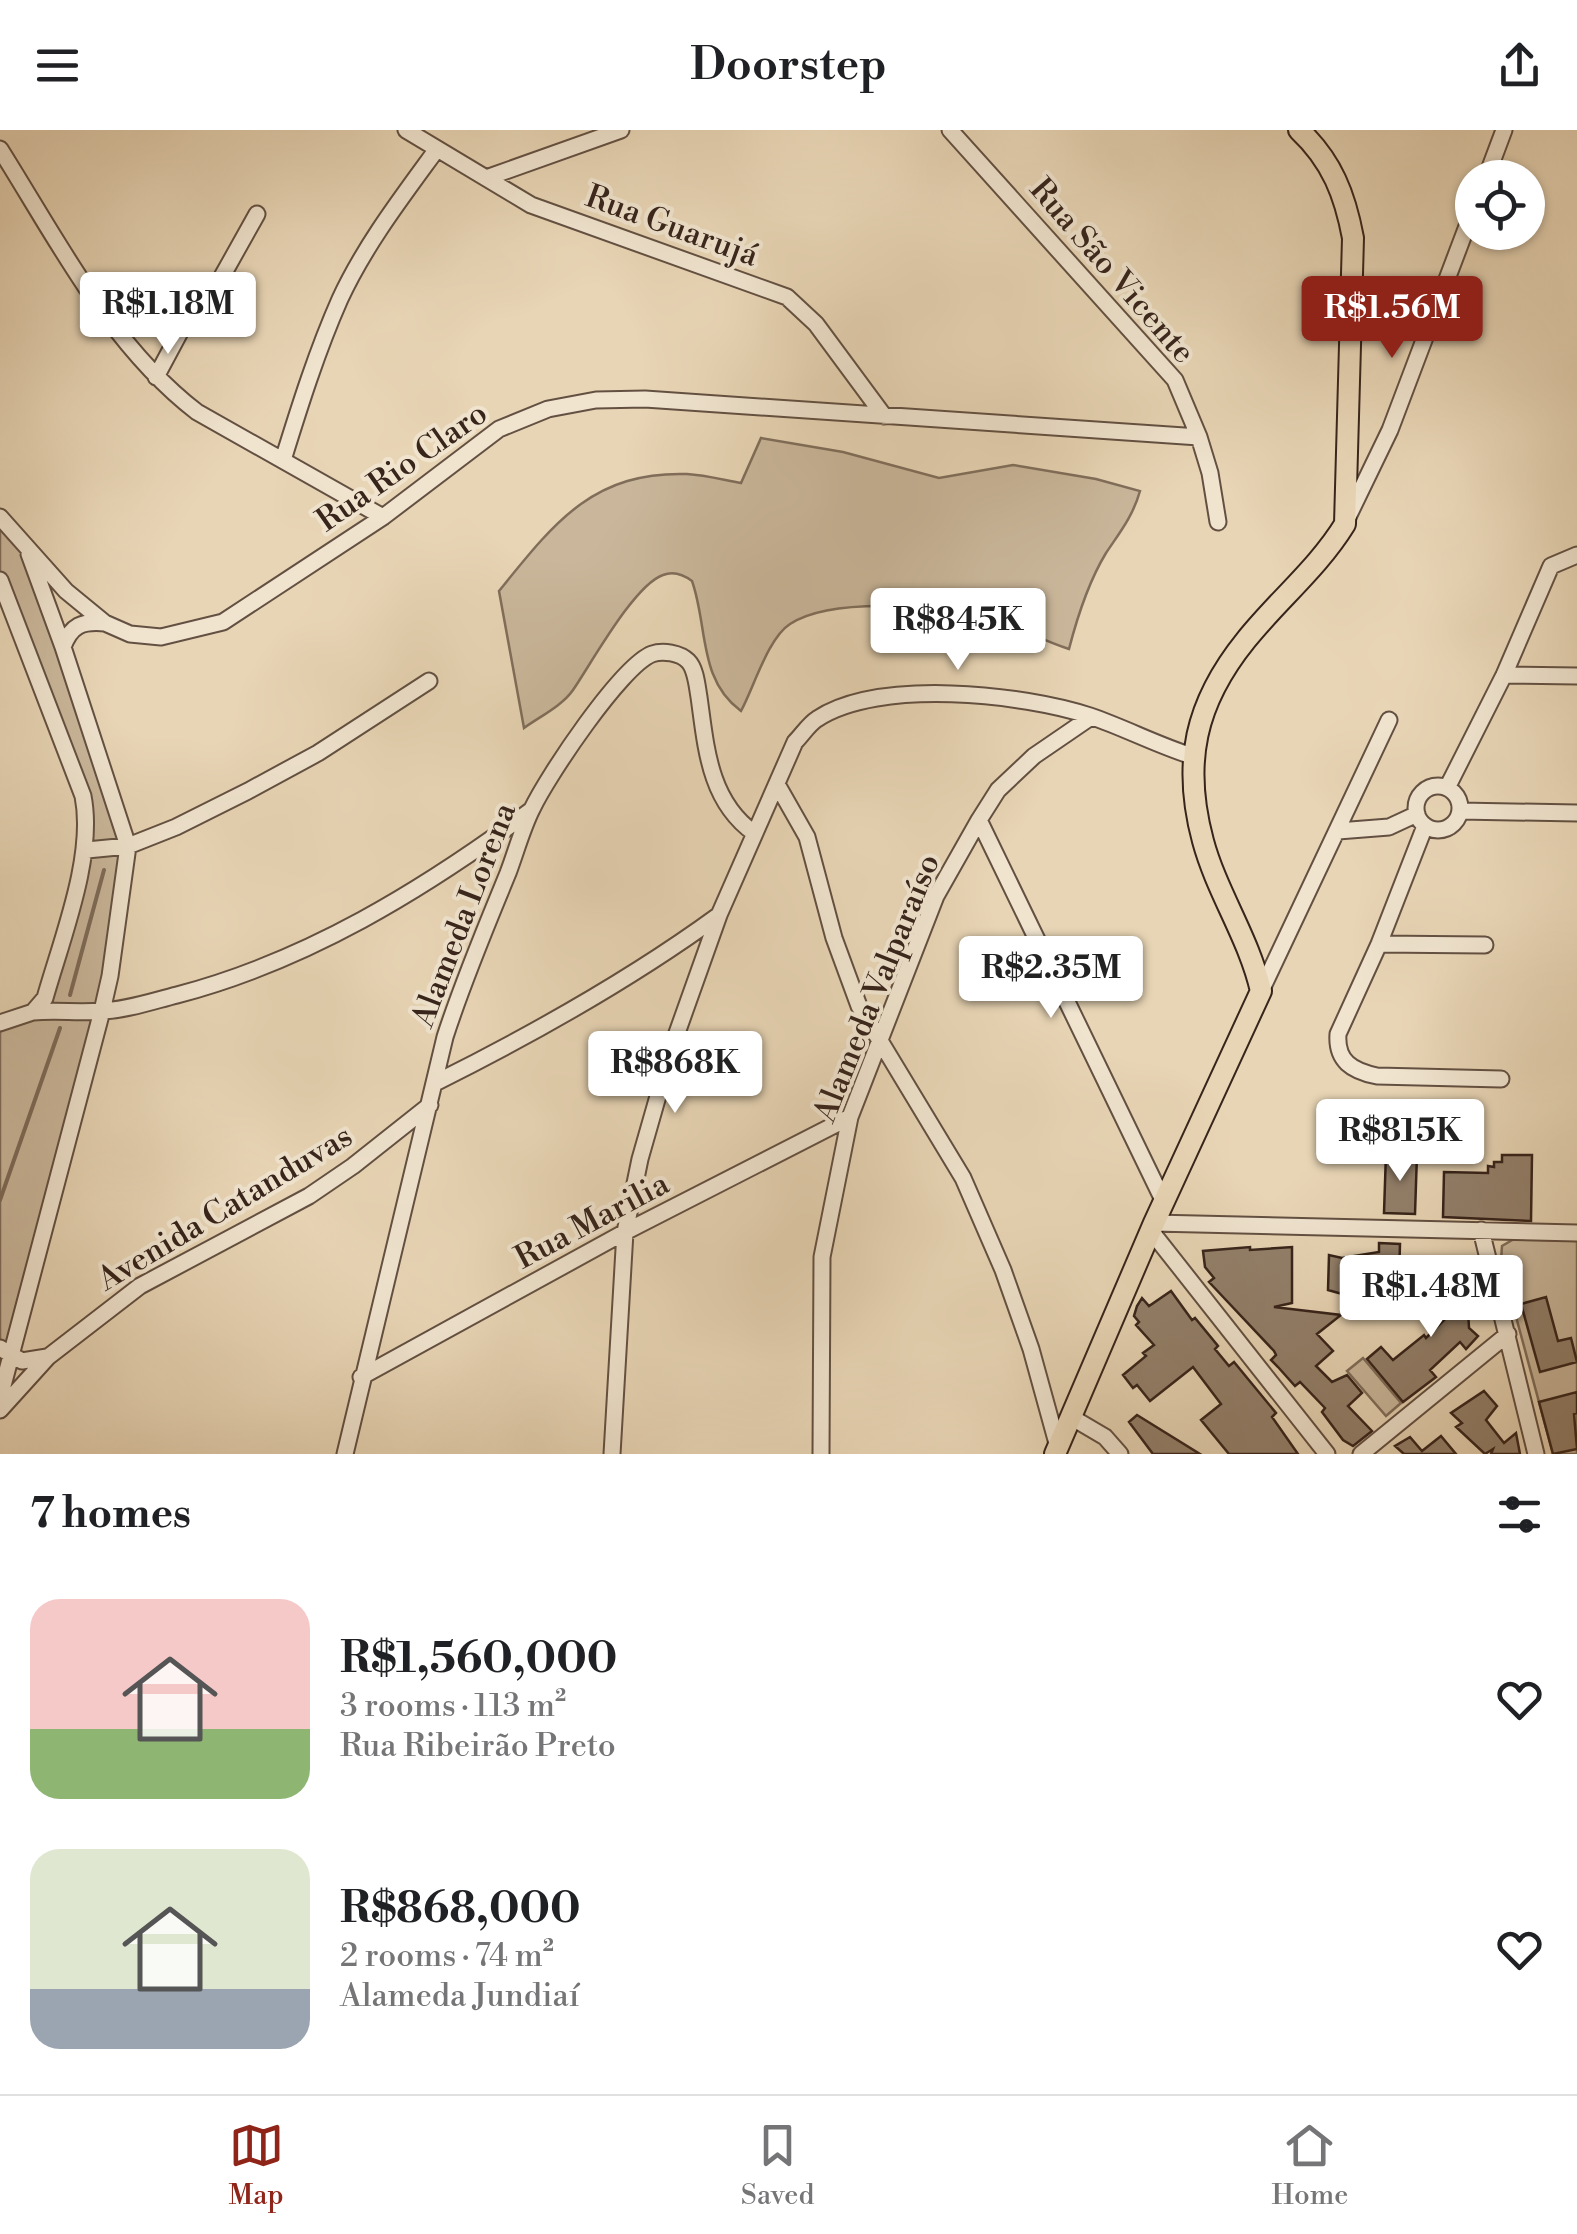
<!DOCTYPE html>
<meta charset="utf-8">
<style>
body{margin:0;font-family:"Libre Bodoni",serif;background:#f2f2f2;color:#202124;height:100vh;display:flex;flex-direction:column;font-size:38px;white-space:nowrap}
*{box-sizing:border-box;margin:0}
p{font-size:32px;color:#757577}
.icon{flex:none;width:55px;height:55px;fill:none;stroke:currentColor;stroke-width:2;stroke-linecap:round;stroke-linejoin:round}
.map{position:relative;height:1324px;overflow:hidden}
.drawer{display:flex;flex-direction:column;background:#fff;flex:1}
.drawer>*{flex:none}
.tools{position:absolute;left:1455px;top:30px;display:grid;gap:20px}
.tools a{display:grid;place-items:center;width:90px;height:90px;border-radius:50%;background:#fff;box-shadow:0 2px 8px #0004;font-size:50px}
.price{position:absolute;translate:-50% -85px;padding:0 22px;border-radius:10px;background:#fff;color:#222;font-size:32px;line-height:65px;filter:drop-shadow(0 2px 5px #0008)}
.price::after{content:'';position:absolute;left:50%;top:60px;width:30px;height:22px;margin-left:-15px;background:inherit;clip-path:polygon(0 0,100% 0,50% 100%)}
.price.on{background:#8f2418;color:#fff}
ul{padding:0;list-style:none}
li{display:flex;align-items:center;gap:30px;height:250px;padding:0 30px}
li span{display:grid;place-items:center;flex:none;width:280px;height:200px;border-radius:30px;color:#555}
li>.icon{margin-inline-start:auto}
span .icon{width:120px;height:120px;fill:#fffc;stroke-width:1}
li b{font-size:42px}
h2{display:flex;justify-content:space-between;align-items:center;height:120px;padding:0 30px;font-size:42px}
header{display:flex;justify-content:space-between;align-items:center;height:130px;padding:0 30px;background:#fff;font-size:45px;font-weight:600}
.dock{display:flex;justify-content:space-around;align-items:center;height:140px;border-top:2px solid #e0e0e0;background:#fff;font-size:28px;color:#757577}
.dock a{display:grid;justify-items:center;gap:5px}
.dock .on{color:#8f2418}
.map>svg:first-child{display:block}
</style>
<header><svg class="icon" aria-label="menu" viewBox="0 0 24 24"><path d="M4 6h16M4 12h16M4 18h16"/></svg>Doorstep<svg class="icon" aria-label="share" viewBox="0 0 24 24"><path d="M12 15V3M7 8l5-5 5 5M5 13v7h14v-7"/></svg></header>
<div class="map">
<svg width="1577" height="1324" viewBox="0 0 1577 1324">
<rect width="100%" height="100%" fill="#e8d5b5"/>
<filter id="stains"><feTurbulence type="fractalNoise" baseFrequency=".002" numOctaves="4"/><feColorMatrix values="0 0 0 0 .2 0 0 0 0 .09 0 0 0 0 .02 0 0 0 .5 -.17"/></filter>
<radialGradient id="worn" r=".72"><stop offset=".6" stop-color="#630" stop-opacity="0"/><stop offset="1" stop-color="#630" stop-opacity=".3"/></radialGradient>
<path fill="#cab79b" stroke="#806e5b" stroke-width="2.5" d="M761 308 843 322 939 348 1013 335 1096 349 1140 361C1133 386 1120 402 1106 423 1089 451 1077 488 1069 519 1047 512 1026 501 1004 493 955 476 835 465 790 494 768 508 754 557 741 581 698 550 708 496 692 451 684 445 673 441 663 445 634 455 591 534 573 560 562 576 539 587 524 598L499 461C554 393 593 341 687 344 705 345 724 350 741 353Z
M0 387 25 415 123 693 115 797 0 1267V893L45 868 88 691 0 450Z
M1514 1109 1577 1111V1324H1553L1501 1131 1502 1116Z
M1363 1228 1401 1273 1386 1286 1347 1241Z"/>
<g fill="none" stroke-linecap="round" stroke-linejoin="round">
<path stroke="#7d6a58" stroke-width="4" d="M70 865 104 740
M0 1070 60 898"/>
</g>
<path fill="#93806b" stroke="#37241b" stroke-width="2.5" d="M1386 1023 1417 1024 1415 1084 1384 1083Z
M1502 1025H1532L1531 1091 1443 1087 1444 1042 1488 1043V1036L1494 1037V1032H1502Z
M1379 1113 1400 1114 1398 1180 1377 1174 1378 1156 1342 1164 1328 1160 1329 1125 1342 1128 1379 1122Z
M1250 1117V1120L1292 1117V1173L1274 1177 1341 1185 1317 1204 1333 1221 1316 1236 1332 1252 1347 1245 1362 1263 1348 1276 1372 1301 1353 1316 1343 1310 1322 1282 1325 1278 1300 1252 1295 1256 1278 1237 1271 1230 1276 1225 1274 1221 1209 1152 1214 1148 1205 1137 1203 1121Z
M1445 1130H1466V1165L1471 1164 1475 1177 1468 1179 1469 1198 1478 1206 1466 1219 1460 1212 1430 1240 1436 1247 1403 1272 1367 1229 1381 1217 1393 1230 1424 1205 1426 1208 1446 1188H1454L1444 1160Z
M1171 1161 1192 1190 1195 1188 1218 1216 1215 1219 1229 1236 1234 1232 1276 1283 1272 1287 1298 1324H1229L1201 1290 1221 1274 1193 1237 1150 1271 1137 1255 1133 1258 1123 1245 1146 1226 1143 1223 1154 1215 1136 1195 1139 1192 1134 1186 1137 1176 1142 1168 1149 1176Z
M1546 1167 1558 1211 1571 1208 1577 1232 1540 1242 1521 1174Z
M1484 1261 1497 1276 1486 1290 1504 1313 1516 1303 1520 1324H1491L1493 1319 1485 1324 1456 1297 1462 1293 1451 1283Z
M1577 1262V1283L1574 1284 1577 1319 1553 1324 1539 1272Z
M1137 1285 1200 1324H1153L1129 1292Z
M1441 1306 1456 1324H1404L1395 1316 1410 1307 1422 1321Z"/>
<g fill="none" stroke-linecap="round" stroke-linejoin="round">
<defs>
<path id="minor" d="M406 0 531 75 787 167 816 194 884 286
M950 0 1175 250 1199 307 1210 343 1218 392
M0 19C58 111 110 215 197 282L383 387
M486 48 621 0
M1486 48 1504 0
M156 247 187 189 210 168 257 84
M283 330C300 275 317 221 340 169 365 115 402 67 437 19
M0 387 66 461 105 493 130 504 161 507 223 492 383 387 499 299 548 279 596 270 645 269 1199 307
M1347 389 1390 300 1472 83
M0 450 83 666C95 726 62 808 45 868L33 882 0 893
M63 517C71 495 82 491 105 493
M1504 545 1577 546
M778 656 807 707 834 808 859 876 963 1048 1003 1140 1031 1219 1058 1317
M1416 678a22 22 0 1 1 44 0a22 22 0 1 1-44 0Z
M1447 658 1504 545 1551 436 1577 425
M1460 681 1577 683
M979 690 1164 1072
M1425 696 1379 814 1338 904C1336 931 1352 941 1377 946L1501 949
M1338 701 1389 697 1417 684
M87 720 128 716 176 697 248 661 318 623 429 551
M1379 814 1485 815
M1261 861 1389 590
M33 882C57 880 79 883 102 881 127 880 153 871 177 865 307 831 423 760 530 681
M437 952C535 903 630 850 719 785
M1154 1093 1577 1103
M1481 1100 1536 1324
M1151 1101 1327 1324
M0 1218 22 1231 47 1227
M361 1247 625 1102 850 987
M0 1267 102 881 110 846 128 716 63 517 29 424
M0 1280 48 1227 140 1156 309 1066 353 1036 430 975
M1071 1287 1105 1307 1120 1324
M345 1324 445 907C463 851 486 797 508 743 516 722 522 699 532 679 547 647 621 536 652 524 663 520 680 523 688 531 696 539 697 556 699 567 706 617 709 671 754 703
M612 1324 625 1102 640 1029 672 917 719 785 795 612C802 605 809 594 817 589 879 548 1023 564 1090 586 1125 598 1157 615 1192 626
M821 1324 822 1127 850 987 936 766 979 690 998 660 1034 626 1091 587
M1361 1324 1508 1204"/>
<path id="major" d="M1055 1324 1154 1093 1261 861C1249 808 1217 763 1203 711 1182 633 1195 573 1246 510 1278 470 1318 438 1345 394L1353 108C1345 65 1332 31 1299 0"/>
</defs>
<use href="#minor" stroke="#635042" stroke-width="19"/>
<use href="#major" stroke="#37241b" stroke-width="24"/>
<use href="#minor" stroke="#f0e4cf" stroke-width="15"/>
<use href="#major" stroke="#e8d5b5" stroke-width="20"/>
</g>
<g text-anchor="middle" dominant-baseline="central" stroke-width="8" stroke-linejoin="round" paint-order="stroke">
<g font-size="32" fill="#37241b" stroke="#f0e4cf">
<text transform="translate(672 96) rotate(20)">Rua Guarujá</text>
<text transform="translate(1112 141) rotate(49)">Rua São Vicente</text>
<text transform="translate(402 337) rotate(-35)">Rua Rio Claro</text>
<text transform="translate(464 785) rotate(-69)">Alameda Lorena</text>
<text transform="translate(877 858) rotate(-68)">Alameda Valparaíso</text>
<text transform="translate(225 1078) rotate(-31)">Avenida Catanduvas</text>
<text transform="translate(592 1091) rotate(-28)">Rua Marilia</text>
</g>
</g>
<rect width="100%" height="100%" filter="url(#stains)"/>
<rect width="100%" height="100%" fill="url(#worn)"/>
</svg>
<div class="tools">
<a><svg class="icon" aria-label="locate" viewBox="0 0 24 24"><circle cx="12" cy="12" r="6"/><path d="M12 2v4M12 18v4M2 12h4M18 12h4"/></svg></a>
</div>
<b class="price" style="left:168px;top:227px">R$1.18M</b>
<b class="price on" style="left:1392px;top:231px">R$1.56M</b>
<b class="price" style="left:958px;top:543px">R$845K</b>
<b class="price" style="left:1051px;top:891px">R$2.35M</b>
<b class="price" style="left:675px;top:986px">R$868K</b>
<b class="price" style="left:1400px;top:1054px">R$815K</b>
<b class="price" style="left:1431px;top:1210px">R$1.48M</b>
</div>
<section class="drawer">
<h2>7 homes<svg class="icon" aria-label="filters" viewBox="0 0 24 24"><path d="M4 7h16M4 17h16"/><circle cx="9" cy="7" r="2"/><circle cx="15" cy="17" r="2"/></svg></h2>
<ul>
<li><span style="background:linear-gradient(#f6c9c9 65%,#8fb573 0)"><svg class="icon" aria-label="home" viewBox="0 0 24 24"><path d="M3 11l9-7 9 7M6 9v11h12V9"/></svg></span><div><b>R$1,560,000</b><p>3 rooms · 113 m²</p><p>Rua Ribeirão Preto</p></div><svg class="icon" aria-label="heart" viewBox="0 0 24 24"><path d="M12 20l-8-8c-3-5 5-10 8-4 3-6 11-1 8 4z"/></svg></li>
<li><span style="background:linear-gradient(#dfe7d0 70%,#9aa5b1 0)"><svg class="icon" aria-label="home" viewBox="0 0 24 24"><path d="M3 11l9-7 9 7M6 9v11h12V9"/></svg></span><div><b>R$868,000</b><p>2 rooms · 74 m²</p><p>Alameda Jundiaí</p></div><svg class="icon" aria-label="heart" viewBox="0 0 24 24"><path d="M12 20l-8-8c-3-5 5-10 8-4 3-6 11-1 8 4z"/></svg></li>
</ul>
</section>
<nav class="dock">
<a class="on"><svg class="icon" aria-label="map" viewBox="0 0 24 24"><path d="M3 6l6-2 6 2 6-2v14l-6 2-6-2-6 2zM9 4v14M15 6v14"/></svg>Map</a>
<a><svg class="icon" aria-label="saved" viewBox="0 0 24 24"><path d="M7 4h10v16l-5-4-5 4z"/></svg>Saved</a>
<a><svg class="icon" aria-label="home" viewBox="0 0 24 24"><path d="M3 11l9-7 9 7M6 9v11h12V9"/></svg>Home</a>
</nav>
